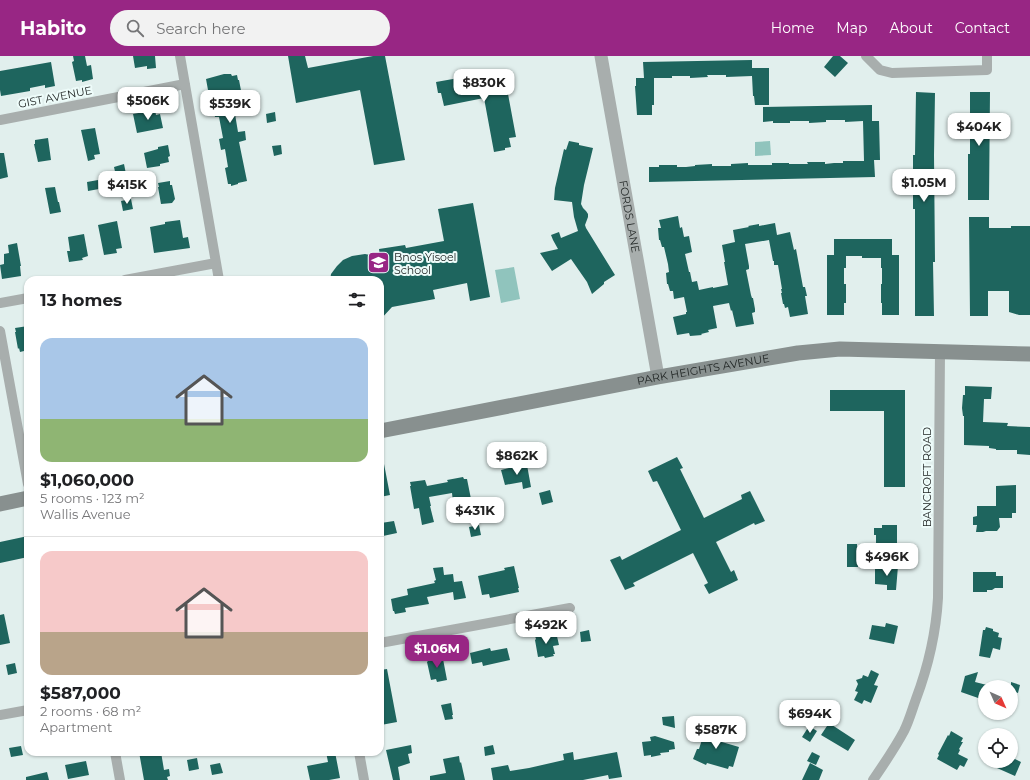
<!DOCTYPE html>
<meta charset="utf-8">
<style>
body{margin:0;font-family:Montserrat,sans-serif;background:#f2f2f2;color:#202124;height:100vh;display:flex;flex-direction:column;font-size:15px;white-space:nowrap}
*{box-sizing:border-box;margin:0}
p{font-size:13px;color:#757577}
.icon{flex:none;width:22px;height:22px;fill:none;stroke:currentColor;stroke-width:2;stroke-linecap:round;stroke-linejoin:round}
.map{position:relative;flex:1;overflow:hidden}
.sheet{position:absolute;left:24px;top:220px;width:360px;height:480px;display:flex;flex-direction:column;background:#fff;border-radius:12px;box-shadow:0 1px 3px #0004}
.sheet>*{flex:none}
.needle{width:26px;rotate:135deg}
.buttons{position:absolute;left:978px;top:624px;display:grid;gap:8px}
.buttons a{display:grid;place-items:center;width:40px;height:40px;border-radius:50%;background:#fff;box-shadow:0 1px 3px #0004;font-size:20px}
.price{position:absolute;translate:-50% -34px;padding:0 9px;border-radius:8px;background:#fff;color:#222;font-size:13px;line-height:26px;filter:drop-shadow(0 1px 2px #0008)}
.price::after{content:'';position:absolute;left:50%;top:24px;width:12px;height:9px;margin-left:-6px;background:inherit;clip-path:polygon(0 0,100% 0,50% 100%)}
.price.selected{background:#982684;color:#fff}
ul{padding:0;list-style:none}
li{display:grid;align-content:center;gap:8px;height:212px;padding:0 16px}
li+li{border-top:1px solid #e0e0e0}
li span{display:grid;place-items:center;height:124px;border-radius:12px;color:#555}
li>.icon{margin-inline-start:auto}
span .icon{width:72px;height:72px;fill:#fffc;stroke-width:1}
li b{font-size:17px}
h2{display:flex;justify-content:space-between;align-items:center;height:48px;padding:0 16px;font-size:17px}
header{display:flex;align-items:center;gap:24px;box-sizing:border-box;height:56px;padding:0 20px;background:#982684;color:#fff}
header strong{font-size:19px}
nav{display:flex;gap:22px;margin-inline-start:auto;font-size:14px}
.search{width:280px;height:36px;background:#f2f2f2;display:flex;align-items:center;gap:10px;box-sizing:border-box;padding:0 14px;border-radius:22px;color:#757577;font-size:15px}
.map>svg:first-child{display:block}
</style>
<header>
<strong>Habito</strong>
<div class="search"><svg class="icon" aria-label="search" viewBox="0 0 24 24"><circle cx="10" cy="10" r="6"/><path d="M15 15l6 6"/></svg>Search here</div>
<nav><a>Home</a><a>Map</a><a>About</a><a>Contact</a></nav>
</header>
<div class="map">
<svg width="1030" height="724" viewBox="0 0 1030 724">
<rect width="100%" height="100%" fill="#e1efed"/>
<path fill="#90c4bd" d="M770 85 771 99 755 100V86Z
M514 211 520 243 501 247 495 214Z"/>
<path fill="#1e655e" d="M73 0H85L87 10 91 9 93 23 82 26V24L76 25 72 6 74 5Z
M133 0H155L156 12 147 13V10L135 12Z
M288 0H305L308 12 373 0H385L405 104 374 109 360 34 296 47Z
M833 0H840L848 7 835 21 824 11Z
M752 4V12H769V49H755L754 40H753L752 20 726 21V19H707L708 21 690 22V20H672V22H654V49H652V59H637L635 30H636V22H644L643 6Z
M51 6 55 30 45 32V29L30 32V35L1 40 0 34V15Z
M498 15 502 39 508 38 516 81 509 82 511 91 505 92V94L494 96 484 42 444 50 441 37H438L436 26Z
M224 18H231L232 20 237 19 238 24H239L244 50 234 52 238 76 245 75 246 84 239 86 247 125 238 127V128L231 130V128H228L225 112 228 111 225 93 221 94 219 83 223 82 219 61H215L213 50 217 49 214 34H208L206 23Z
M916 36 935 37 934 99 935 206H933L934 260H915V153H913V99H915Z
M970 36H990L989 144H968V98H970Z
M872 49V65H879L880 104H874L875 121 649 126V111H659V109H677V111H686L695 110V109L712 108V110H731V108L748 107V109H772V107H789V108H808L807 106H825V108L834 107H843V105H864L863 65 845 66V64H826V66L809 67V65H790V67H773V65L763 66V51Z
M155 54 156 59 160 58 163 72 137 77 133 58Z
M275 56 276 65 267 67 266 58Z
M95 72 100 98 94 99 95 103 88 105 81 74Z
M48 82 51 104 38 106 34 88H35V84Z
M569 85 579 87V89L593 92 584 129 581 148 583 152 586 155 588 158V161L585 169 586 172 615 219 604 226V228L592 238 587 226 571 203 552 215 540 197 558 193 553 184 551 179 559 176 561 182 578 175 574 161 572 146 554 144 555 132 564 93 566 94Z
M168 89 170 100 168 101 169 106 160 108V110L147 112 144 97 158 93V91Z
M281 89 282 98 274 100 272 90Z
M0 97H4L8 121 0 123Z
M124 108 126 118 116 120 114 111Z
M98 124 99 133 88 135 87 126Z
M170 125V129H172L175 143 172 147 161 148 158 131H159L158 127Z
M55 131 58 146H59L61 156 50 158 45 132Z
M131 143 133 153 123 155 121 145Z
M473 147 490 241 470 245 467 227 433 234 435 243 392 251 380 264V224H330L331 218 337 210 343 204 352 200 365 198 380 201 379 193 405 189 406 192 444 185 438 153Z
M678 160 680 172 682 171 684 181 689 180 692 196 685 198 689 216H690L692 226 697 225 699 234 713 231V232L728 229 724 206H725L722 189 735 186 733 174 749 171 748 170 759 168V170L775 167 777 179 790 176 794 194 796 193 803 231H805L807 240H805L808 258 790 261 788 251 785 252 784 248H783L781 237H782L781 233H782L778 209H774V205H773L769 184 745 188 749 210V213L746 214 751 239 752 242H753L755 253V256L752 257 754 268 736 271 732 254 731 255 729 247 713 250 717 272 708 274 709 276 701 278 702 279 690 280 689 277 677 279 673 261 686 258V256H687L684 241 674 243 673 235H670L668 228H667L666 217 669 216 668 208 664 191H662L660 184H659L658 172H661L659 164Z
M969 161H989V172H1011V170H1030V259H1019L1009 256V235H988V260H970Z
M180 164 183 182 188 181 190 192 154 197 150 171 165 168V166Z
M117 165 122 192 116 193 117 197 104 199 98 169Z
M84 178 88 200 82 202 83 204 69 206 67 195H70L68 181Z
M834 183H892V199H899V259H882V247H881V228H882V212H881V202H862V200H846V212H844V228H846V247H844V259H827V199H834Z
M17 187 21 210H20L21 220 2 223 0 209 4 208V198L9 197 8 189Z
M28 270V294L20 296 19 292 18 293 15 276H16L15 272Z
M965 330 992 331 991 343H984L983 366 1008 367 1007 370 1030 371V399L1017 398V394H996V393L989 392V390L964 389V360H963L962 352 963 339H965Z
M830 334H905V431H884V355H830Z
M677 401 683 412 680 413 704 462 742 443 741 439 750 435 765 465 755 469 754 467 716 486 731 516 734 514 738 524 709 538 704 529 708 527 693 497 633 527 635 530 625 534 610 504 620 500 622 504 681 474 657 425 653 426 648 415Z
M520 407 521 410 527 409 531 431 523 433 522 426 505 429 501 414 513 411 512 408Z
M380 408H384L390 439 380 441Z
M463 421 464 423H467L471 443 453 446 452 437 429 441 431 450H430L434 466 422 469 419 452 414 453 410 430H411L410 426 425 424 427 430 448 426 447 424Z
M1016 429V457H1012V462H999L1000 471 997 475H986L983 476H976L977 469H973V461L977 460V450H996V430Z
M550 434 553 446 542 449 539 437Z
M394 465 397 477 383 480 381 467Z
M479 469 481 479 471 481 469 471Z
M882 469H897V490H876V479H874V472H882Z
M28 480V501L0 507V486Z
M847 488H857L858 511H847Z
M514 510 519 532H518L519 536 490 542 489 538 482 539 478 520 505 514 504 512Z
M883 510H898L896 534H887V529L875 528V513H883Z
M443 511 444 519 453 518 454 526 462 525 466 542 454 544 453 536 427 541 429 548 405 552 406 556 395 558 394 555H393L391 543 408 539 407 533 435 527 434 525 436 524 433 512Z
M973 516H996V520H1003V532H995L992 534H987V536H973Z
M4 558 10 587 0 589V559Z
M886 567 898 570 894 588 869 583 872 569 885 571Z
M986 571 993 573V575L999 577 998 581 1002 582 1000 594 993 592 990 602 979 600 983 574H985Z
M589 574 591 585 581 586 580 576Z
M556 576 559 589 553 590 555 598H553L554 600 545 602 544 600 538 601 535 584 536 583 535 580Z
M490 592 491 595 507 592 510 604 483 610 482 606 472 608 470 597Z
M441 600 442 603H443L447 624 437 626 436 623 431 624 427 606 428 605V603Z
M15 607 17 617 8 619 6 609Z
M387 613 397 666 381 669 380 662V614Z
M871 614 879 618 874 629 878 630 871 647 864 644 862 648 854 644 858 636 855 635 858 628 856 624 862 622 863 619 868 621Z
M978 616 975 626 987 629V631H985L984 639 983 638 981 643 961 636 965 620Z
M1011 626 1020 629 1018 637 1011 635Z
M451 647 453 659H452L453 663 445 664 441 649Z
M674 660 675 672 663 669 662 661Z
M829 667 855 684 848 695 821 679Z
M707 668 719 672 715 684 739 691 733 711 729 710 728 713 707 707 706 709 693 703 697 693H699Z
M809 670 817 675 810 686 802 681Z
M951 675 963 682 961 686H963L959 693 960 694 958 698 968 703 964 711 960 709 957 714 937 703 939 699 938 698 948 679 949 680Z
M655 680 674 686 675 693 669 694V696L660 697 661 699 651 701V699L644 700 642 686 651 685 650 681Z
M411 689 412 697 408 698 410 707 398 711 400 724H393L386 694Z
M493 689 495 698 485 700 484 691Z
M21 690 23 699 11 701 9 692Z
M139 696H161L164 714 169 713 170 720 167 721 168 724H144Z
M326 696H335L340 722 329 724H310L307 710 328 706Z
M573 696 574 704 617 696 622 721 609 723 608 719 583 724H493L491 712 508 709 510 715 529 712 564 704 563 698Z
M812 696 820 700 816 709 807 705Z
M459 700 460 707 461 706 465 724H430V720L446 717 443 703Z
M1011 701 1021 706 1015 720 997 712 1000 705H1011Z
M197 702 199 713 189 715 187 704Z
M86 705 89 719 68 723 65 709Z
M220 707 223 717 212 719 210 709Z
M810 707 823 714 819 724H802Z
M47 716 49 724H26V721Z"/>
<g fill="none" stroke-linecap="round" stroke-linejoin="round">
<path stroke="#a8aead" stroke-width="10" d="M180 0 219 224
M866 0 880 14 892 17 987 14V0
M0 64 185 28
M125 224 216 207
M0 247 28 242
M0 275 28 428
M380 587 570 552
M0 659 28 654
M115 696 120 724
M359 696 364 724
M873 724C884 708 895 692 904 675 909 665 912 654 916 643 928 611 936 577 938 542L940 296"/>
<path stroke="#a8aead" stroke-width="13" id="s1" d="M601 0 658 321"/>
<g stroke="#88908f" stroke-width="15">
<path id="s2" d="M380 375 658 321 798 297 840 293 1030 298"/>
<path d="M0 448 28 442"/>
</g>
</g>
<defs>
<symbol id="school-square" viewBox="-11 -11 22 22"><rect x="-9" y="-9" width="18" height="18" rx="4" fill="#982684" stroke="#eefcfa"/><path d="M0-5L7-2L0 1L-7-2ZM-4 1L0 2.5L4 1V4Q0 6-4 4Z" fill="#fff"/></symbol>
</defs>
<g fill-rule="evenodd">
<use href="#school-square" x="366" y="194" width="25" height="25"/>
</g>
<g text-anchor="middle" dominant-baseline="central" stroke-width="4" stroke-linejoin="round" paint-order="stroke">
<g font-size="11" fill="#212625" stroke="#eefcfa">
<text transform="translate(55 41) rotate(-11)">GIST AVENUE</text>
<text stroke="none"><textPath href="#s1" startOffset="163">FORDS LANE</textPath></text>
<text stroke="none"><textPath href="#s2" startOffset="329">PARK HEIGHTS AVENUE</textPath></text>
<text transform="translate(927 421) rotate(-90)">BANCROFT ROAD</text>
</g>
<g font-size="11" fill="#212625" stroke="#eefcfa" text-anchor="start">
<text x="394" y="201">Bnos Yisoel<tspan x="394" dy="13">School</tspan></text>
</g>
</g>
</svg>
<div class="buttons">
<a><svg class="needle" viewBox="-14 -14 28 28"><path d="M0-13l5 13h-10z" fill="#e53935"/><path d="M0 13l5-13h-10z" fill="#757577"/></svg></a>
<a><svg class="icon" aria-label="locate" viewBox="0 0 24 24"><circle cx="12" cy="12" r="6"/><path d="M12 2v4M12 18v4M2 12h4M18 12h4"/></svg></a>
</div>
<b class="price" style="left:484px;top:47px">$830K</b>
<b class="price" style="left:148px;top:65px">$506K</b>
<b class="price" style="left:230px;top:68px">$539K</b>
<b class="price" style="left:979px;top:91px">$404K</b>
<b class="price" style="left:924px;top:147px">$1.05M</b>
<b class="price" style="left:127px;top:149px">$415K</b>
<b class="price" style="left:517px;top:420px">$862K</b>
<b class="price" style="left:475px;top:475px">$431K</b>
<b class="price" style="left:887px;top:521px">$496K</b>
<b class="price" style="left:546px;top:589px">$492K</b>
<b class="price selected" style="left:437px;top:613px">$1.06M</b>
<b class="price" style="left:810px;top:678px">$694K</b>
<b class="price" style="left:716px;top:694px">$587K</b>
<section class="sheet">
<h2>13 homes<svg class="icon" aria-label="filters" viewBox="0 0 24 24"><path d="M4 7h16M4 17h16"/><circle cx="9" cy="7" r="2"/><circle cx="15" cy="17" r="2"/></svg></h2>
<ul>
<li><span style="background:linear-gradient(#a9c7e8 65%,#8fb573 0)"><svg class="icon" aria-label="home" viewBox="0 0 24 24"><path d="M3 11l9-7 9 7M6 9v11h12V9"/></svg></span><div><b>$1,060,000</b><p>5 rooms · 123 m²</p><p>Wallis Avenue</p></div></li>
<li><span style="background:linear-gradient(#f6c9c9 65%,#b9a48a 0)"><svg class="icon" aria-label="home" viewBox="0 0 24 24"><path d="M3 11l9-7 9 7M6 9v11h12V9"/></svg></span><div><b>$587,000</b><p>2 rooms · 68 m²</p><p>Apartment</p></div></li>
</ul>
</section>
</div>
